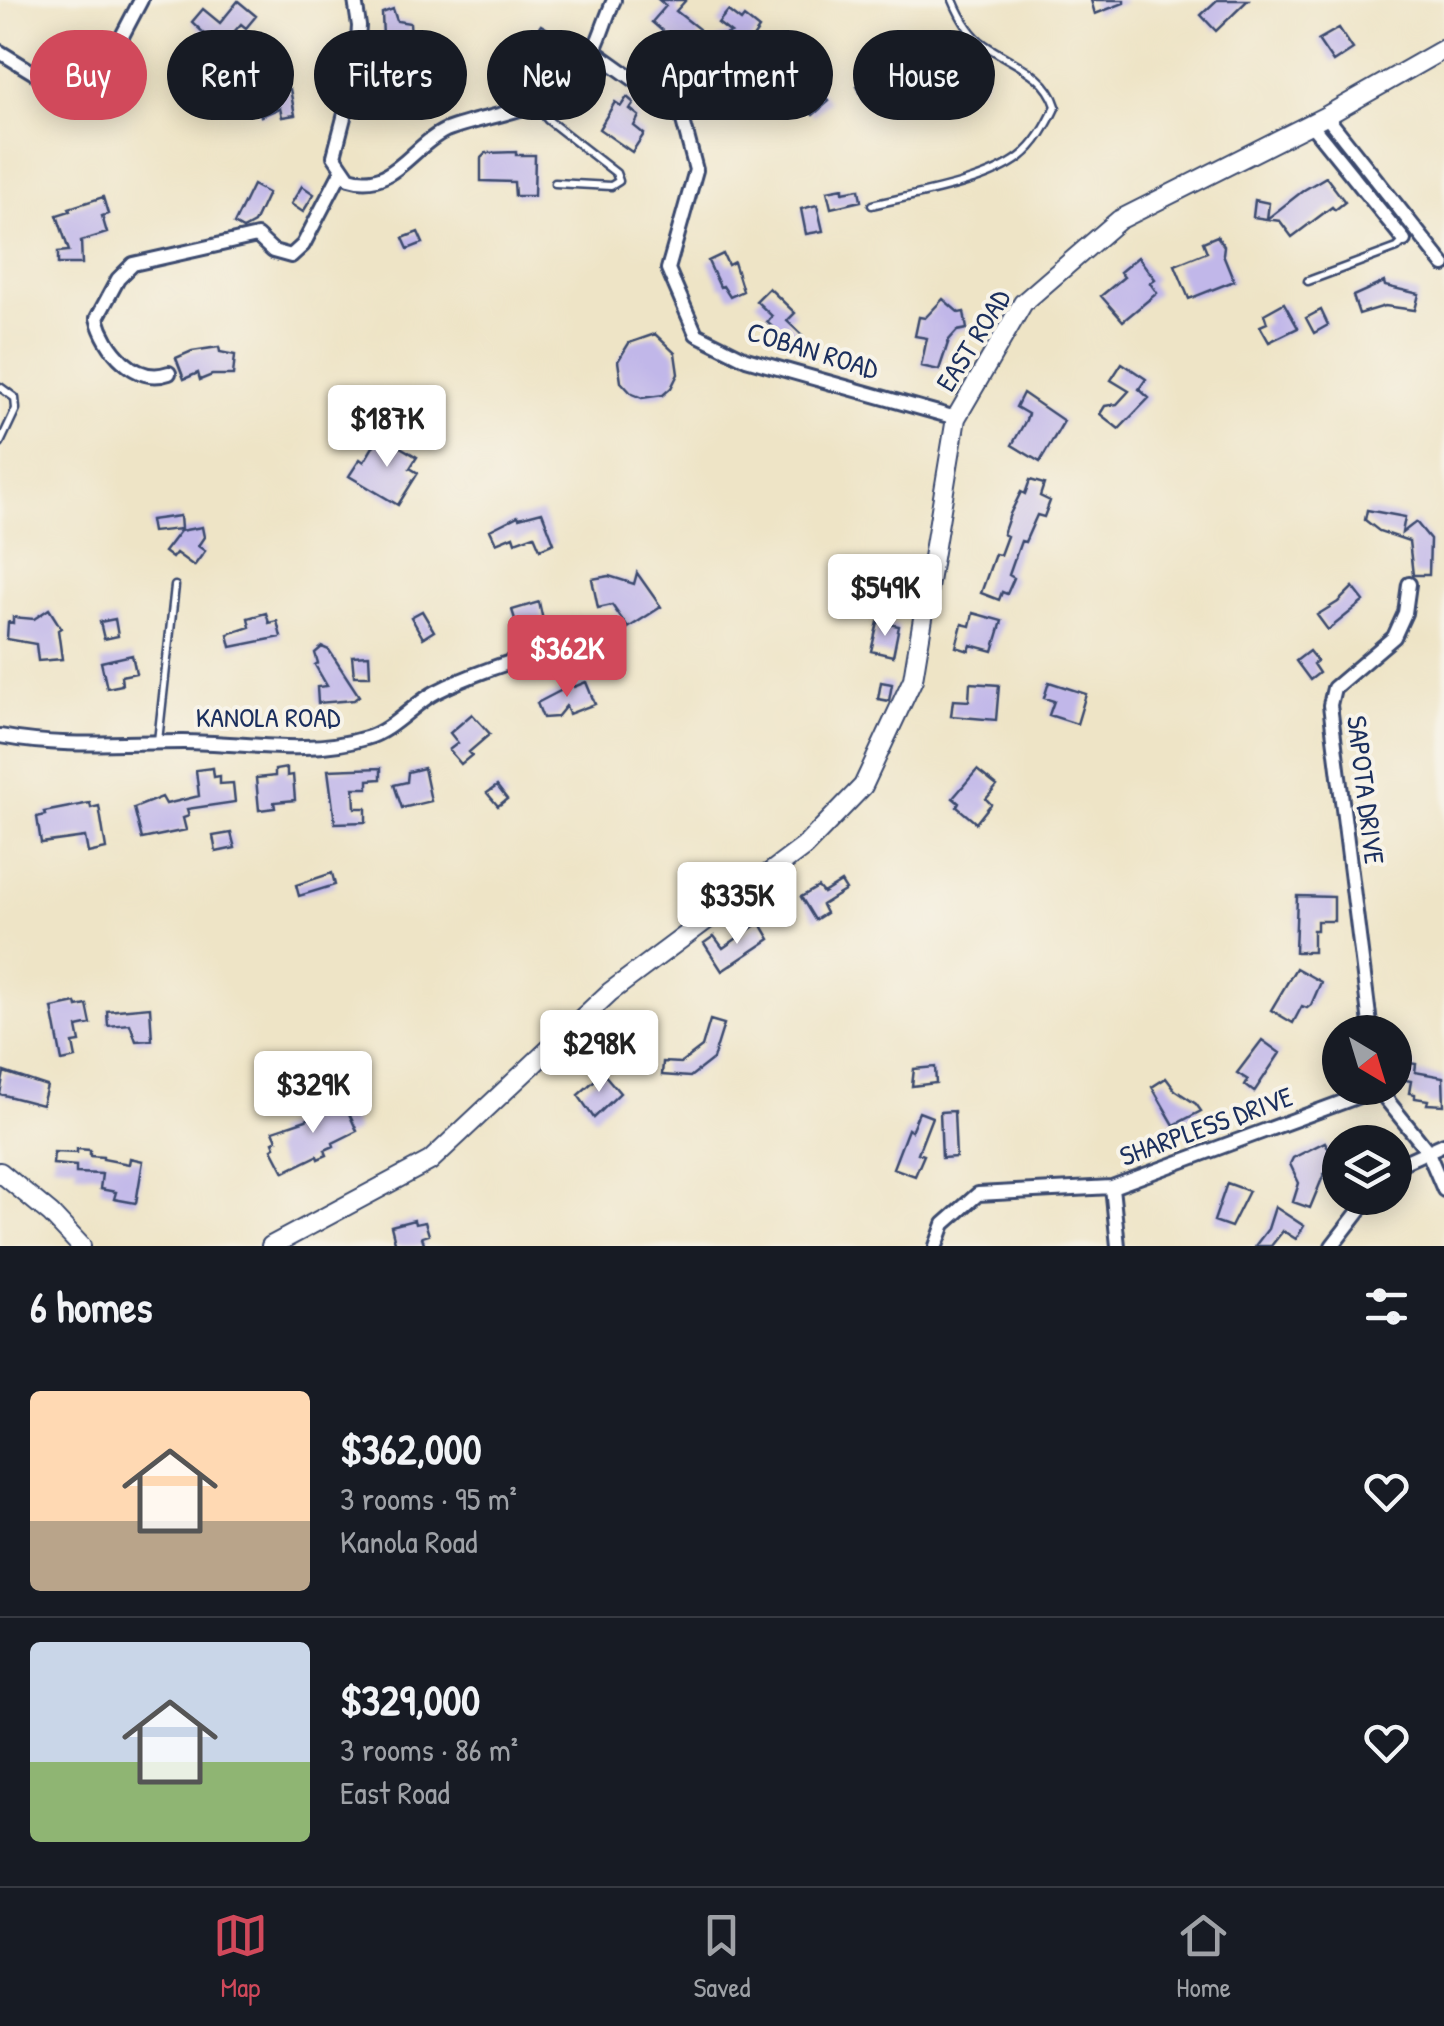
<!DOCTYPE html>
<meta charset="utf-8">
<style>
body{margin:0;font-family:"Patrick Hand",sans-serif;background:#20242c;color:#f1f3f6;height:100vh;display:flex;flex-direction:column;font-size:38px;white-space:nowrap}
*{box-sizing:border-box;margin:0}
p{font-size:32px;color:#9ea1a6}
.icon{flex:none;width:55px;height:55px;fill:none;stroke:currentColor;stroke-width:2;stroke-linecap:round;stroke-linejoin:round}
.map{position:relative;height:1246px;overflow:hidden}
.side{display:flex;flex-direction:column;background:#171b24;flex:1}
.side>*{flex:none}
.top-card{position:absolute;left:30px;top:30px;width:1385px;height:90px;display:flex;gap:20px}
.needle{width:65px;rotate:142deg}
.fabs{position:absolute;left:1322px;top:1015px;display:grid;gap:20px}
.fabs a{display:grid;place-items:center;width:90px;height:90px;border-radius:50%;background:#171b24;box-shadow:0 5px 25px #0003;font-size:50px}
.price{position:absolute;translate:-50% -85px;padding:0 22px;border-radius:10px;background:#fff;color:#222;font-size:32px;line-height:65px;filter:drop-shadow(0 2px 5px #0008)}
.price::after{content:'';position:absolute;left:50%;top:60px;width:30px;height:22px;margin-left:-15px;background:inherit;clip-path:polygon(0 0,100% 0,50% 100%)}
.price.current{background:#d1495b;color:#fff}
ul{padding:0;list-style:none}
li{display:flex;align-items:center;gap:30px;height:250px;padding:0 30px}
li+li{border-top:2px solid #363941}
li span{display:grid;place-items:center;flex:none;width:280px;height:200px;border-radius:10px;color:#555}
li>.icon{margin-inline-start:auto}
span .icon{width:120px;height:120px;fill:#fffc;stroke-width:1}
li b{font-size:42px}
h2{display:flex;justify-content:space-between;align-items:center;height:120px;padding:0 30px;font-size:42px}
.chip{padding:0 35px;border-radius:45px;background:#171b24;box-shadow:0 5px 25px #0003;font-size:35px;line-height:90px}
.chip.current{background:#d1495b;color:#fff}
.dock{display:flex;justify-content:space-around;align-items:center;height:140px;border-top:2px solid #363941;background:#171b24;font-size:28px;color:#9ea1a6}
.dock a{display:grid;justify-items:center;gap:5px}
.dock .current{color:#d1495b}
.map>svg:first-child{display:block}
</style>
<div class="map">
<svg width="1444" height="1246" viewBox="0 0 1444 1246">
<rect width="100%" height="100%" fill="#f7f3e8"/>
<filter id="ink" filterUnits="userSpaceOnUse"><feTurbulence type="fractalNoise" baseFrequency=".01" numOctaves="2"/><feDisplacementMap in="SourceGraphic" scale="20" xChannelSelector="R" yChannelSelector="G"/><feConvolveMatrix kernelMatrix="1 2 1 2 8 2 1 2 1" color-interpolation-filters="sRGB"/></filter>
<filter id="wash" filterUnits="userSpaceOnUse"><feTurbulence type="fractalNoise" baseFrequency=".0048" numOctaves="4" result="noise"/><feDisplacementMap in="SourceGraphic" scale="40" xChannelSelector="R" yChannelSelector="G"/><feGaussianBlur stdDeviation="2.25" result="paint"/><feColorMatrix in="noise" values="0 0 0 0 0 0 0 0 0 0 0 0 0 0 0 0 0 1.4 0 .05"/><feComposite in="paint" operator="in"/></filter>
<g filter="url(#wash)">
<rect width="100%" height="100%" fill="#eee4c6"/>
<g id="blocks">
<path fill="#c1b7e9" d="M659 0H686L676 11 699 29V38L687 52 652 22 666 6Z
M1091 0H1124V3L1095 14Z
M1217 0H1248L1216 31 1201 15Z
M238 1 256 16 246 28 241 24 227 40 221 58 216 64H211L206 57 209 38 192 22 203 9 220 23Z
M393 9 397 21 410 23 412 48 392 47V38H383L382 13Z
M728 11 741 21 744 17 759 29 750 42 723 53 718 38 731 33 718 23Z
M541 25 555 33 526 85 508 73 509 69Z
M1339 28 1353 49 1333 62 1318 40Z
M939 44 973 63 971 67 987 75 980 88 959 77 956 84 949 80 946 85 924 71 927 67 923 61 931 60Z
M765 56 799 94 813 82 829 101 813 115 802 103 788 115 749 71Z
M262 57 280 65 272 80 255 71Z
M882 73 890 87 864 101 857 86Z
M290 89 295 115 282 117 280 108 261 116 254 99Z
M627 97 634 103 630 109 639 116 634 126 644 134 632 152 599 129 615 102 621 106Z
M516 152V155H535L534 196H515L514 182 481 181V158L486 153Z
M1326 177 1345 202 1335 210 1332 207 1292 237 1280 221 1253 217 1255 200 1269 203 1267 219 1304 190Z
M253 185 268 193 254 223 243 229 234 224Z
M302 186 314 194 303 212 291 204Z
M843 188V192L859 189 861 201 831 208 827 191Z
M103 197 108 214 102 216 107 233 81 241 82 264H58V252L69 251 57 215 70 211 69 208Z
M817 205 823 231 806 234 801 209Z
M418 232 423 243 408 249 403 238Z
M1217 236 1224 246 1223 254 1234 281 1189 299 1175 265 1207 252 1203 242Z
M723 254 728 265 734 262 743 291 730 297 723 286 720 287 708 261Z
M1138 257 1155 279 1150 283 1157 293 1123 321 1101 296 1124 277 1120 272Z
M1384 282 1385 286 1419 294 1415 310 1385 306 1359 314 1353 296Z
M769 288 795 313 787 321 802 335 792 346 767 322 772 316 756 301Z
M943 299 959 313 964 312 967 329 957 331 949 340 939 370 921 366 927 338 915 336 919 317 925 318Z
M1284 303 1298 328 1269 342 1260 326 1267 323 1264 314Z
M1321 310 1328 325 1314 333 1306 318Z
M655 334 675 353 678 374 671 388 663 395 642 398 632 394 621 382 618 361 629 343Z
M219 347 220 352 235 355 233 375H212L200 380 198 373 184 379 176 358 192 351Z
M1122 363 1146 379 1139 389 1149 398 1119 429 1100 414 1105 406 1117 404 1129 391 1111 380Z
M1023 393 1064 421 1040 462 1012 445 1026 420 1028 414 1016 407Z
M380 435 417 457 410 468 418 473 398 505 349 476 360 459 364 462Z
M1030 480 1044 484 1040 496 1050 501 1044 517 1037 515 1025 542 1021 541 1009 575 1014 578 1007 594 1002 592 999 600 981 593 995 554 1000 555 1007 536 1003 534 1010 514 1021 492 1025 494Z
M1367 510 1405 517 1402 533 1416 522 1430 539 1429 575H1413L1409 541 1379 531 1365 520Z
M542 512 554 543 540 549 534 535 515 542 513 536 496 543 490 530 518 516 519 518Z
M180 516 181 529 152 532 150 520Z
M202 527 204 537 198 546 205 551 194 566 176 553 172 558 164 552 180 531Z
M637 573 661 607 628 628 612 605 598 608 592 579 609 576 634 584Z
M1353 587 1364 601 1328 630 1317 615 1338 602Z
M539 602 544 625 519 632 512 610Z
M49 609 61 628 58 630 62 659 38 661 36 644 7 639 8 622 13 623V617L34 619Z
M422 611 434 631 423 638 411 617Z
M266 613 269 623 277 621 281 637 231 647 228 634 250 627 248 618Z
M973 613 1002 621 993 651 971 645 969 651 956 647 962 624 970 626Z
M115 619 118 636 104 639 100 622Z
M878 622 899 626 893 656 871 651Z
M322 647 329 650 359 696 354 700 318 703 317 687 327 686 315 665 318 663 315 653Z
M1309 651 1317 661 1313 664 1319 673 1310 680 1296 661Z
M132 655 136 673 121 676 122 685 107 688 101 662Z
M369 655 370 676H354L352 656Z
M570 679 574 687 586 682 595 704 569 714 566 706 557 717 543 718 537 703 562 690 559 684Z
M881 682 892 684 889 701 878 699Z
M1049 682 1086 694 1077 724 1049 715 1054 701 1044 698Z
M970 683 999 685 996 720 951 716 953 700 969 701Z
M472 714 490 734 469 752 472 755 461 764 449 750 458 743 450 733Z
M213 768 214 777 220 776V784L233 783 235 802 187 809 189 816 183 818 186 830 142 839 134 808 162 797 166 804 199 796 196 770Z
M287 768V776L293 775 295 800 274 802 275 808 259 810 256 778 275 776V770Z
M381 768V779L368 780V788H354L355 808H366V822L335 823 328 770Z
M424 768 431 801 402 808 394 785 407 782 408 772Z
M977 770 997 786 986 799 991 804 976 823 957 807 959 803 953 798Z
M497 786 507 799 498 806 487 793Z
M90 803 91 808 99 806 106 849 88 853 85 837 41 843 37 817 45 815 44 812Z
M231 833 235 848 216 852 213 836Z
M332 873 335 885 299 896 296 885Z
M841 882 846 890 822 905 826 913 815 920 801 897 818 887 823 893Z
M1297 896 1334 897V921H1317V930H1313V952H1295Z
M760 922 770 939 722 971 704 943 714 936 723 948Z
M1296 968 1321 982 1311 1005 1307 1008 1302 1006 1293 1023 1271 1010Z
M76 1003 77 1007 87 1005 91 1024 77 1027 80 1042 73 1043 76 1058 62 1061 52 1008Z
M150 1007 152 1040 136 1041 130 1024 108 1026 107 1011Z
M710 1020 724 1024 713 1059 690 1077 662 1075 663 1062 681 1063 702 1047Z
M615 1038 625 1049 610 1062 601 1050Z
M1262 1040 1280 1053 1254 1092 1245 1085 1248 1080 1237 1073Z
M1403 1062 1416 1064 1415 1072 1443 1077 1444 1105 1427 1104 1428 1100 1415 1098V1094L1409 1093 1411 1081 1400 1079Z
M935 1067 936 1083 912 1086 914 1069Z
M4 1072 47 1086 42 1105 0 1094Z
M603 1073 620 1093 594 1118 578 1095Z
M1166 1078 1175 1090 1196 1104 1201 1111 1174 1125 1152 1087Z
M336 1096 341 1107 345 1105 357 1131 333 1143 334 1146 325 1150 327 1155 318 1159 317 1156 284 1172 272 1149 275 1147 273 1142 277 1140 273 1131 306 1120 329 1107 326 1101Z
M954 1111 956 1157 942 1158 940 1112Z
M919 1112 932 1117 918 1153 924 1155 915 1176 893 1168 908 1129 911 1131Z
M1325 1142 1329 1149 1340 1144V1166L1324 1174 1310 1208 1293 1202 1299 1183 1290 1164 1293 1158Z
M77 1149 90 1150V1156L103 1157V1159L129 1164 130 1158 143 1161 136 1203 114 1199 116 1192 100 1189 102 1174 76 1173V1166L53 1164 54 1152 77 1153Z
M1227 1183 1249 1191 1231 1227 1214 1221Z
M1275 1207 1304 1226 1296 1239 1283 1231 1271 1246H1255L1268 1229Z
M414 1220 415 1224 425 1222 429 1235 422 1237 425 1246H396L391 1226Z"/>
</g>
</g>
<g filter="url(#ink)">
<use href="#blocks" fill-opacity="0" stroke="#3b4a6e" stroke-width="2.5"/>
<g fill="none" stroke-linecap="round" stroke-linejoin="round">
<defs>
<path id="lane" d="M536 105 548 120 616 173 619 181 611 186 555 183
M872 205C916 194 984 184 1020 157 1037 144 1047 125 1056 106 1046 73 1012 64 985 45 970 35 960 17 953 0
M1308 281 1397 248 1404 241
M0 387 15 398 16 409 0 443
M158 741 175 586"/>
<path id="street" d="M355 0 359 26 356 71 334 156 349 178C393 192 411 146 446 130 493 112 557 112 586 65 599 45 604 21 614 0
M594 51 681 113 696 170 668 269 696 334 746 359 956 418
M0 52 65 92 82 93 100 78 141 0
M1326 116 1444 265
M1309 122 1404 240
M169 373C135 385 105 349 97 318L118 279 133 264 257 236 273 251 291 256 303 245 341 172
M0 736C62 748 121 742 183 742 243 742 308 756 366 738 392 731 413 704 436 692 479 670 527 657 573 642
M1371 1032 1330 705 1334 688 1394 637 1405 613 1409 584
M1395 1166 1444 1144
M1112 1187 1118 1246
M936 1246 944 1224 978 1194 1112 1187 1378 1089 1427 1150 1444 1190
M1332 1246 1369 1198"/>
<path id="secondary" d="M0 1172 51 1214 81 1246
M271 1246 430 1161 610 992 804 847 863 786 913 679 956 418 1023 303 1119 220 1326 116 1444 49"/>
</defs>
<use href="#lane" stroke="#3b4a6e" stroke-width="11"/>
<use href="#street" stroke="#3b4a6e" stroke-width="18"/>
<use href="#secondary" stroke="#3b4a6e" stroke-width="22"/>
<use href="#lane" stroke="#fff" stroke-width="6"/>
<use href="#street" stroke="#fff" stroke-width="12"/>
<use href="#secondary" stroke="#fff" stroke-width="18"/>
</g>
</g>
<g text-anchor="middle" dominant-baseline="central" stroke-width="8" stroke-linejoin="round" paint-order="stroke">
<g font-size="28" fill="#1b2f5e" stroke="#f7f3e8">
<text transform="translate(973 340) rotate(-58)">EAST ROAD</text>
<text transform="translate(813 350) rotate(17)">COBAN ROAD</text>
<text x="268" y="717">KANOLA ROAD</text>
<text transform="translate(1366 790) rotate(83)">SAPOTA DRIVE</text>
<text transform="translate(1206 1126) rotate(-20)">SHARPLESS DRIVE</text>
</g>
</g>
</svg>
<div class="fabs">
<a><svg class="needle" viewBox="-14 -14 28 28"><path d="M0-13l5 13h-10z" fill="#e53935"/><path d="M0 13l5-13h-10z" fill="#9ea1a6"/></svg></a>
<a><svg class="icon" aria-label="layers" viewBox="0 0 24 24"><path d="M12 4l9 5-9 5-9-5zM3 14l9 5 9-5"/></svg></a>
</div>
<b class="price" style="left:387px;top:470px">$187K</b>
<b class="price" style="left:885px;top:639px">$549K</b>
<b class="price current" style="left:567px;top:700px">$362K</b>
<b class="price" style="left:737px;top:947px">$335K</b>
<b class="price" style="left:599px;top:1095px">$298K</b>
<b class="price" style="left:313px;top:1136px">$329K</b>
<div class="top-card">
<a class="chip current">Buy</a>
<a class="chip">Rent</a>
<a class="chip">Filters</a>
<a class="chip">New</a>
<a class="chip">Apartment</a>
<a class="chip">House</a>
</div>
</div>
<section class="side">
<h2>6 homes<svg class="icon" aria-label="filters" viewBox="0 0 24 24"><path d="M4 7h16M4 17h16"/><circle cx="9" cy="7" r="2"/><circle cx="15" cy="17" r="2"/></svg></h2>
<ul>
<li><span style="background:linear-gradient(#ffd9b3 65%,#b9a48a 0)"><svg class="icon" aria-label="home" viewBox="0 0 24 24"><path d="M3 11l9-7 9 7M6 9v11h12V9"/></svg></span><div><b>$362,000</b><p>3 rooms · 95 m²</p><p>Kanola Road</p></div><svg class="icon" aria-label="heart" viewBox="0 0 24 24"><path d="M12 20l-8-8c-3-5 5-10 8-4 3-6 11-1 8 4z"/></svg></li>
<li><span style="background:linear-gradient(#c9d6e8 60%,#8fb573 0)"><svg class="icon" aria-label="home" viewBox="0 0 24 24"><path d="M3 11l9-7 9 7M6 9v11h12V9"/></svg></span><div><b>$329,000</b><p>3 rooms · 86 m²</p><p>East Road</p></div><svg class="icon" aria-label="heart" viewBox="0 0 24 24"><path d="M12 20l-8-8c-3-5 5-10 8-4 3-6 11-1 8 4z"/></svg></li>
</ul>
</section>
<nav class="dock">
<a class="current"><svg class="icon" aria-label="map" viewBox="0 0 24 24"><path d="M3 6l6-2 6 2 6-2v14l-6 2-6-2-6 2zM9 4v14M15 6v14"/></svg>Map</a>
<a><svg class="icon" aria-label="saved" viewBox="0 0 24 24"><path d="M7 4h10v16l-5-4-5 4z"/></svg>Saved</a>
<a><svg class="icon" aria-label="home" viewBox="0 0 24 24"><path d="M3 11l9-7 9 7M6 9v11h12V9"/></svg>Home</a>
</nav>
